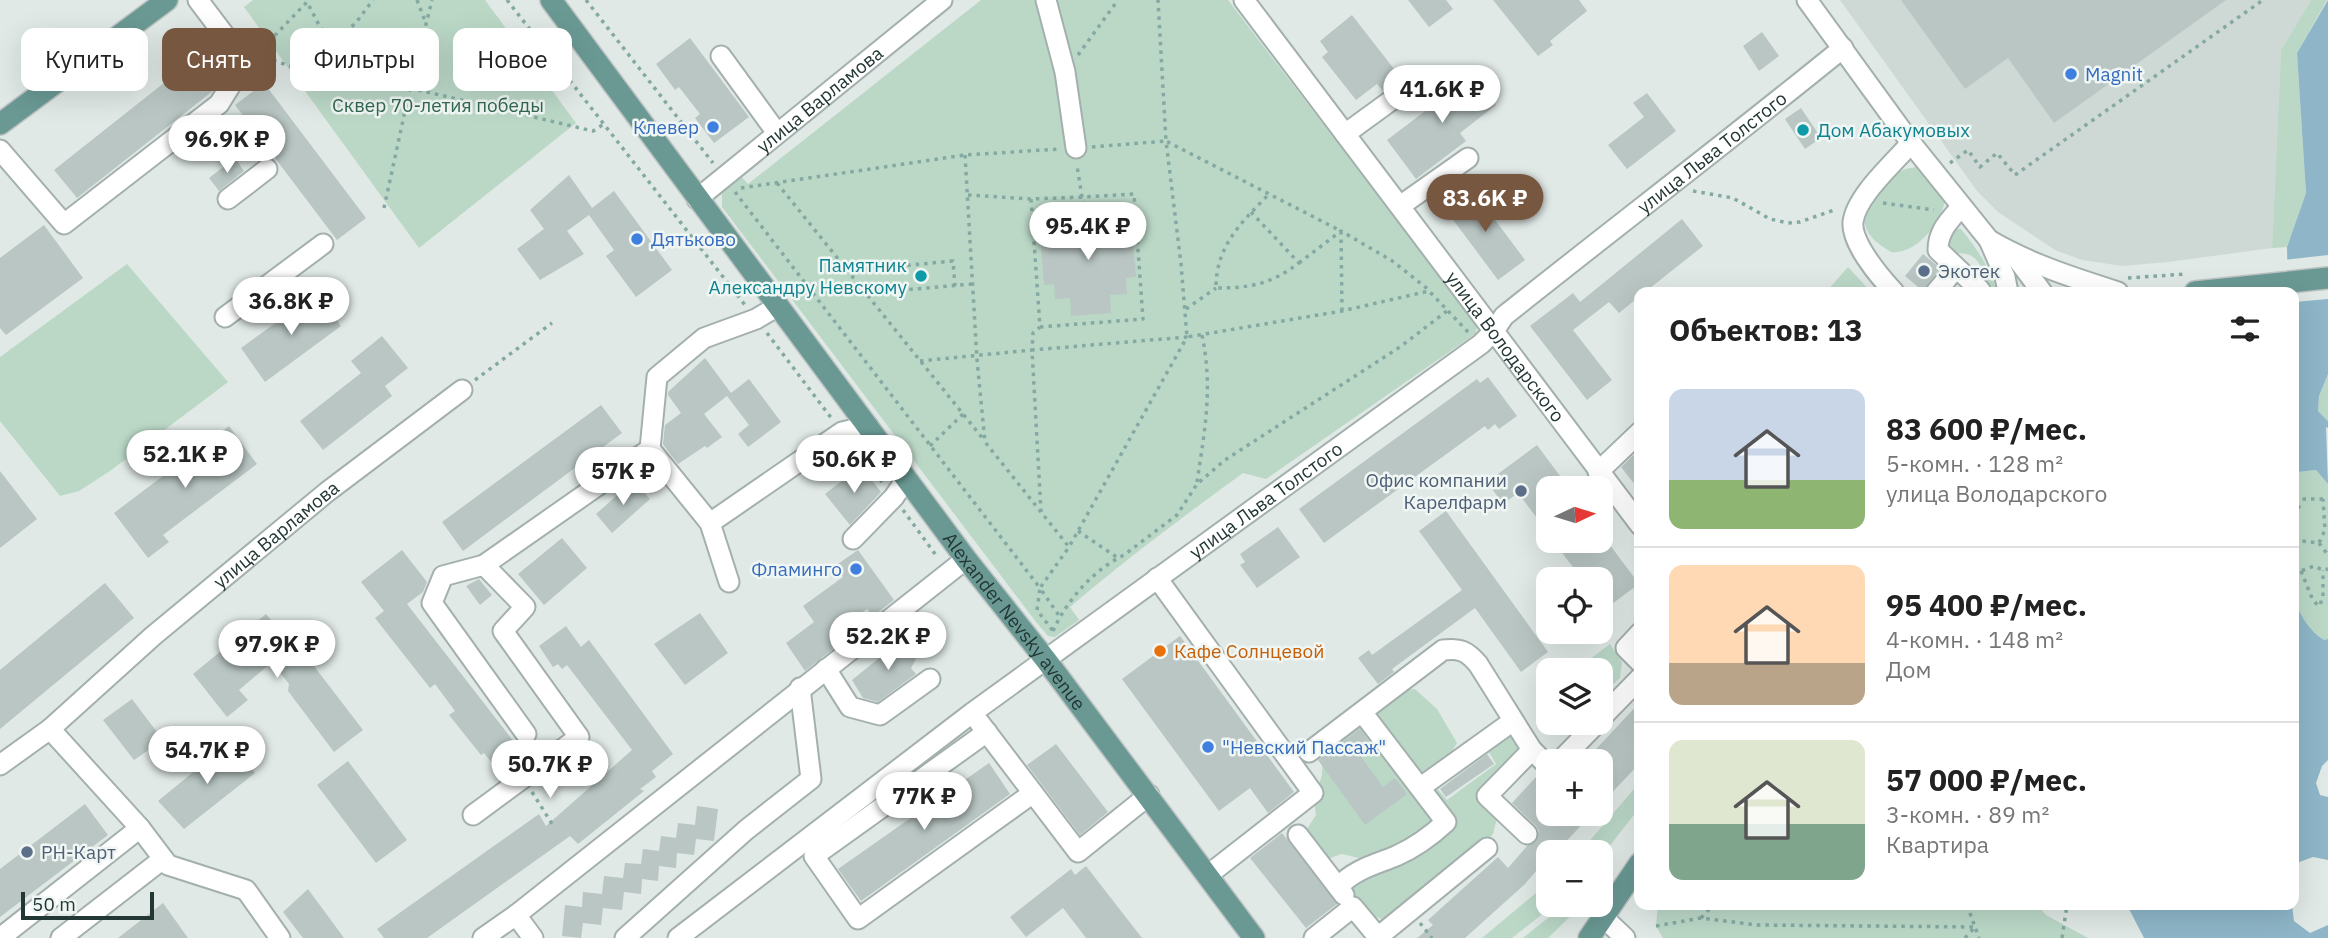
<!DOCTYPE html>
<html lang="ru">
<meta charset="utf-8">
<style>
body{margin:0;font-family:"IBM Plex Sans",sans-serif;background:#f6f6f6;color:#222;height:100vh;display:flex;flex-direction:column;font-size:26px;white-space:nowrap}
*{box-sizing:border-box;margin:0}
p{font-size:23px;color:#767676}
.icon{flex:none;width:38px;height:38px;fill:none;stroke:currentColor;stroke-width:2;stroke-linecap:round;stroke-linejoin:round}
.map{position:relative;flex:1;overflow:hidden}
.panel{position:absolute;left:1634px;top:287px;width:665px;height:623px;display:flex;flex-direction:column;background:#fff;border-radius:14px;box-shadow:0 7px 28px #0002}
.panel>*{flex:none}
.banner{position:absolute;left:21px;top:28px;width:665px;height:63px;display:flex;gap:14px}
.needle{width:46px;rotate:86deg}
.tools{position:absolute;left:1536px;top:476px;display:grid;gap:14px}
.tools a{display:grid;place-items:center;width:77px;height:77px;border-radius:14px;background:#fff;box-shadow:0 7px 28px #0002;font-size:35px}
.scale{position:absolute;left:21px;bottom:18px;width:133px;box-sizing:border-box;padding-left:7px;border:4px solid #233735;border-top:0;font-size:19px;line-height:24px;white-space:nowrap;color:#233735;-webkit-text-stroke:5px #f0f6f4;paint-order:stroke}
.price{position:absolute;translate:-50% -60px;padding:0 16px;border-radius:24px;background:#fff;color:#222;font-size:23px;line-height:46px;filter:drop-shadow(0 2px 4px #0008)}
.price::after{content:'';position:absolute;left:50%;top:42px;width:21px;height:16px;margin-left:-10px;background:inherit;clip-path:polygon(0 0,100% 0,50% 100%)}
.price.selected{background:#785741;color:#fff}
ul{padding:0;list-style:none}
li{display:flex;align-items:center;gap:21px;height:175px;padding:0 35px}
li+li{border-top:2px solid #e0e0e0}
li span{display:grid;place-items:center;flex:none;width:196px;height:140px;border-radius:14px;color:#555}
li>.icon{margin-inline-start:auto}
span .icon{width:84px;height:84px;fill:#fffc;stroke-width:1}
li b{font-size:30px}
h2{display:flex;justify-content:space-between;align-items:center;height:84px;padding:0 35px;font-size:30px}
.chip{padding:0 24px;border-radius:14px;background:#fff;box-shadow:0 7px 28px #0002;font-size:24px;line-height:63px}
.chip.selected{background:#785741;color:#fff}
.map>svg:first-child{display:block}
</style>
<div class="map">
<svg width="2328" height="938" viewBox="0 0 2328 938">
<rect width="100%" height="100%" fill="#e0e9e6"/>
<path fill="#ced9d5" d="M1840 0H2311L2281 50 2272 248 2168 262 2122 266 2082 260 2055 250 1998 212 1977 191Z"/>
<path fill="#bbd8c7" d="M253 0H485L576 123 419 248 244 7Z
M981 0H1228L1478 326 1475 334 1266 479 1243 473C1184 516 1126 559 1070 607L1079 620 1055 637 1048 636 1036 622 722 207V189L739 174 748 184Z
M2311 0H2327L2297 53 2306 193 2287 247 2272 248 2281 50Z
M1917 167 1945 198C1943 222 1916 255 1891 252 1880 245 1868 238 1865 224 1862 210 1889 178 1901 171 1906 168 1911 168 1917 167Z
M1954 229H1961C1977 249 1990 267 1997 292H1986C1986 279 1982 257 1966 254 1960 253 1955 254 1949 252L1946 240Z
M127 264 228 382 110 471 79 491 60 496 0 421V357Z
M1848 267 1871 292H1826Z
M2328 374V421L2318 411 2319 396Z
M2316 470 2328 484V639L2324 640 2310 629 2303 619 2294 599V476L2298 472Z
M1610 644 1622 662 1620 678 1601 695V670H1576Z
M1415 689 1437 709 1457 743 1444 764 1435 786 1447 800 1496 764 1489 752 1512 732 1525 748 1483 793 1498 814 1493 834 1478 850 1388 921C1368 916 1358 904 1347 887L1365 875 1359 858 1342 854 1327 859 1311 839 1307 829 1316 815 1314 800 1322 775 1323 748 1397 690Z
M1640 782V807L1601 857V852H1580Z
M1549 882V905H1554L1512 938H1482Z
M1564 905H1582L1548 938H1523Z
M1658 905H2037L2046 915 2088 938H1663L1656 926Z"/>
<path fill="#8eb6c8" d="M2328 0V374L2319 396 2318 411 2328 421V428L2326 427 2328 484 2316 470 2298 472 2294 476 2296 440 2294 292H2288L2287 247 2306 193 2297 53Z
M2294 599C2301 616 2308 630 2324 640L2328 639V760L2322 766 2316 783 2320 795 2328 797V860L2313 857 2294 864Z
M2127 905H2292L2294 921 2310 933 2328 925V938H2144Z"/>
<path fill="#e0e9e6" d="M2328 255V299L2294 302V292H2284V260Z"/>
<path fill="#b9c6c3" d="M1408 0H1446L1453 9 1429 27Z
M1493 0H1579L1587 11 1550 41 1553 45 1538 56Z
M1901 0H2226L2054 123 2008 58 1965 89Z
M1352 15 1401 78 1383 91 1377 84 1356 100 1322 57 1328 52 1320 41Z
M1762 32 1779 56 1759 71 1743 46Z
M690 38 749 117 714 143 695 118 700 114 679 87 675 90 656 64Z
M203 52 222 76 214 90 77 198 54 170Z
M1468 69 1496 105 1460 133 1466 141 1416 179 1387 140 1453 90 1448 84Z
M264 83 366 218 337 240 235 105Z
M1647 93 1676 131 1627 169 1608 145 1644 117 1633 103Z
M1801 108 1821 138 1805 149 1785 119Z
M235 158 244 171 219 191 209 178Z
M569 175 592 208 614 191 672 270 636 297 606 256 614 250 589 215 567 231 584 254 540 280 517 249 544 229 530 210Z
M1472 189 1525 260 1498 280 1445 209Z
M1104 207 1105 228 1122 227 1123 244 1133 243 1136 277 1126 278 1127 294 1110 295 1111 313 1071 316 1070 298 1055 299 1054 284 1044 285 1041 247 1051 246 1050 232 1068 231 1066 209Z
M1682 219 1703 246 1645 292H1640V296L1619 313 1609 302 1573 330 1612 380 1587 400 1530 326 1573 293 1580 302Z
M44 225 83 278 6 335 0 328V258Z
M1923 254 1940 268 1923 291 1905 276Z
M317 293 341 326 265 382 241 348Z
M382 336 408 368 385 386 392 396 323 450 300 421 361 373 351 361Z
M705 358 731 393 749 379 781 422 748 447 738 434 749 425 727 396 704 414 722 437 707 448 705 446 678 464 663 444 665 425 681 413 668 395V392Z
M1488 377 1517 416 1499 429 1495 424 1488 430 1485 426 1324 543 1299 509 1477 379 1480 383Z
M601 405 622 433 463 551 442 522Z
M229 426 257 464 163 535 169 542 148 558 114 513Z
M1537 445 1569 488H1549V534L1518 493 1503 504 1487 482Z
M1640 449V491L1621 467Z
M861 466 881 492 850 525 825 494Z
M0 471 37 519 0 548Z
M633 481 650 499 612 533 596 514Z
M1446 511 1548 652 1521 672 1475 608 1392 669 1394 672 1378 684 1358 658 1369 650 1372 655 1462 590 1419 531Z
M1278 527 1300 557 1257 588 1240 565 1245 562 1240 554Z
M562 538 587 568 544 605 518 574Z
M1553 541H1607L1639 584 1601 612V579H1582Z
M402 550 427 582 423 592 407 604 521 751 497 769 484 753 481 755 449 715 455 711 435 684 430 688 375 618 384 611 361 582Z
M858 550 894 600 873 616 867 609 840 628 847 638 805 671 786 643 814 622 803 606 843 577 835 566Z
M479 579 492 595 480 605 466 586Z
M105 583 134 618 0 729V670Z
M700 613 728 653 685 685 654 644Z
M266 614 290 643 294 640 363 730 334 752 288 691 289 684 272 662 239 690 248 700 227 717 193 674Z
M566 626 581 647 589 640 673 754 652 771 656 777 640 789 644 791 578 844 570 836 427 938H384L377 929 539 814 546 826 632 750 567 665 562 669 558 664 553 667 539 646Z
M1180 636 1294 792 1268 813 1250 788 1219 811 1122 679Z
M904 638 912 648H922L911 668 916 674 878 702 863 698 852 680Z
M132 699 163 740 134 760 103 720Z
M1640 702V763L1601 804V761H1585Z
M1360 729 1371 745 1359 754 1383 787 1395 778 1407 794 1365 825 1318 760Z
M230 742 255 773 184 829 158 801Z
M1056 744 1108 812 1080 835 1027 765Z
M1487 754 1494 764 1446 797 1440 789Z
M348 761 407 840 376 863 317 785Z
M989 763 1010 794 861 901 838 869Z
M1536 777 1549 789V814H1592L1557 851 1555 849 1549 852V856L1524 885 1465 938H1417L1433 925 1428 920 1498 857 1508 868 1527 846 1536 842 1539 831 1536 826 1512 803Z
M85 804 108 835 0 917V869Z
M697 806 718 809 714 841 696 839 694 855 677 853 676 868 659 866 658 881 642 879 641 894 624 892 622 910 603 908 601 925 583 923 581 938 562 936 565 905 582 907 583 892 602 894 604 876 623 878 625 863 641 864 643 849 659 851 661 836 676 838 678 823 695 825Z
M1282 833 1337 904 1306 928 1250 858Z
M1086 866 1142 938H1086L1063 908 1026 937 1010 917 1071 869 1075 875Z
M308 889 344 938H303L283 912Z
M163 903 188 938H118Z"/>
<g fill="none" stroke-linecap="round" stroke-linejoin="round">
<defs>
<g id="minor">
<path d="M1046 0 1065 72 1076 148"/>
<path id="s1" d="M1244 0 1640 525"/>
<path d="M1807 0 1911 143 1989 240 2005 277 2008 292"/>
<path d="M721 56 777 133"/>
<path d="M1345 134 1422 78"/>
<path d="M0 150 64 224 219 104 242 67 229 41 198 0"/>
<path d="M228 199 267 169"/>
<path id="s2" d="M697 199 942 0"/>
<path d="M1400 206 1468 158"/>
<path d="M1961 207C1949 221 1938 231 1938 250L1980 290 1978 292"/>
<path d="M1989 240C2030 264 2074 278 2118 292"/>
<path d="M2015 256 2042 292"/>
<path d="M1894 292C1880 277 1851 243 1853 222 1856 196 1894 163 1911 143"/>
<path d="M1936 292 1956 268"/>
<path d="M225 317 323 244"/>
<path d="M1598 472 1640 432"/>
<path d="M710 523 842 432 868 426"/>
<path d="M853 539 894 497 906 479"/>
<path d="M1157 578 1313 793 1208 875"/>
<path d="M729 582 710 523 650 449 657 377 704 338 756 319 778 306"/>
<path d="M1640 633 1626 648 1640 662"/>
<path d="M826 669 850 707 880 715 930 679"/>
<path d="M1601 718 1640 678"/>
<path d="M979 722 1078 852 1149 795"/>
<path d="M50 729 140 828 168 865 246 890 280 938"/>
<path d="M987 732 814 856 858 919 1033 793"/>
<path d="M526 734 432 603 443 576 484 565 650 449"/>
<path d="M1309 752 1443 650C1460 648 1467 651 1478 664L1532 750"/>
<path d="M1560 761 1597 723"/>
<path id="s3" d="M0 765 50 729 153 636 327 492 462 390"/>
<path d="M1421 787 1513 721"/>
<path d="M473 815 579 737 503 631 525 607 484 565"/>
<path d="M1527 834 1487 796 1532 750 1549 767"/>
<path d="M1298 835 1344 895"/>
<path d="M1338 887C1355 869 1374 865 1396 856 1414 848 1431 836 1446 822L1362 712"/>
<path d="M516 915 533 938"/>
<path d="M1604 918 1625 938"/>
<path d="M0 938 140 828"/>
<path d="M61 938 163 859"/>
<path d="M483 938 516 915 966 559"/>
<path d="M625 938 746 830 811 779 800 688"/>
<path id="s4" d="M678 938 972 713 1481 344 1494 331 1504 316C1617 226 1731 139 1843 48"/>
<path d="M1314 938 1353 907 1378 937 1487 848"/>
</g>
<g id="major">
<path id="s5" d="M551 0 966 559 1046 660 1254 938"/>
<path d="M0 124 167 0"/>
<path d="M2195 292 2328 278"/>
<path d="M1589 938 1640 863"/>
</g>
</defs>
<use href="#minor" stroke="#a4b0ad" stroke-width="23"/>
<use href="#major" stroke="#bdc3c2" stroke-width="24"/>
<path stroke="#84a9a3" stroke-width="3.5" stroke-dasharray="3.5 5" stroke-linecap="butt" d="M417 0 425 21
M507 0 745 305
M586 0 713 163
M257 54 307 2 320 27 359 68
M257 55 296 68 355 24 373 0
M1078 55 1118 0
M410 88 593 131 604 124
M1092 147 1166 141 1158 0
M965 155 977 360 985 442 1069 547 1040 588 1060 617
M1950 163 1968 150 1980 167 1997 153 2015 175 2263 0
M777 183 984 440
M741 188 965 155 1060 149
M1693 191 1733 198 1770 219 1788 223 1800 222 1837 209
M735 192 1040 588 1037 610 1053 631
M968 195 1031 199 1082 197 1084 208
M1883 203 1934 210
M384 208 410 88 432 0
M1251 212 1299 263C1271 284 1251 288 1216 288 1216 245 1242 222 1270 193
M1299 263 1341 231 1391 260 1429 290
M848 271 953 261 955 286
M2128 278 2186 274
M867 293 973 284
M1186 309 1216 288
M1342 311 1341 231 1166 141 1181 264 1187 337 1342 311 1429 291 1469 333
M1040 327 1143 319 1134 194 1082 197 1077 166
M767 333 832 419
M920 361 1032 350 1033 333 1040 327 1031 199
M475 380 552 323
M930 446 963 414
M854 447 882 482
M1197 482C1205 429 1213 388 1202 335
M2294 499H2328
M903 510 938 558
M1041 512 1032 350 1187 337 1069 547
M2294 516 2302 501
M1078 531 1118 558 1124 555 1177 515 1197 484 1225 460 1400 347 1447 311
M2294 540 2319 543 2325 530 2323 499
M2319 543 2328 555
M2294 568 2301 571 2314 566 2323 570 2328 569
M2301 571 2312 598 2318 606 2320 605 2323 596V570
M1053 631C1066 602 1090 574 1118 558
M532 792 554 827
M1967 905 1979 938
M1701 918 1713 905
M1420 923 1432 938
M1656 926 1701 918 1757 925 1975 927
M1965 938 1975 927
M2062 938 2067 905"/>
<use href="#minor" stroke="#fff" stroke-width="19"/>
<use href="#major" stroke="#6a9994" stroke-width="21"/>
</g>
<g fill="#3f7fe0" stroke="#f0f6f4" stroke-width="2.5">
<circle cx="2071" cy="74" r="7"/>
<circle cx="713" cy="127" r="7"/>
<circle cx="637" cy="239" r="7"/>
<circle cx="856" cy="569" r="7"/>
<circle cx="1208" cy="747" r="7"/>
</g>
<g fill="#0f9aa8" stroke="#f0f6f4" stroke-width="2.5">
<circle cx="1803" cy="130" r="7"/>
<circle cx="921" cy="276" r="7"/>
</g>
<g fill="#5c6f8a" stroke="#f0f6f4" stroke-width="2.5">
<circle cx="1924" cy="271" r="7"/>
<circle cx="1521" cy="491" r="7"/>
<circle cx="27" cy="852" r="7"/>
</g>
<circle fill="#e8710a" stroke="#f0f6f4" stroke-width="2.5" cx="1160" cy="651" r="7"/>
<g text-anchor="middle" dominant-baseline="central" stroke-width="5" stroke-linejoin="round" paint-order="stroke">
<g font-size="19" fill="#366cbe" stroke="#f0f6f4" text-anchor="start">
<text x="2085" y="74">Magnit</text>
<text x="699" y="127" text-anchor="end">Клевер</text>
<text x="651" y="239">Дятьково</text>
<text x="842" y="569" text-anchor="end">Фламинго</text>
<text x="1222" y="747">"Невский Пассаж"</text>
</g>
<g font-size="19" fill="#233735" stroke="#f0f6f4">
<text stroke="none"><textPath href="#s2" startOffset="158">улица Варламова</textPath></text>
<text stroke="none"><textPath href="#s4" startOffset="1300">улица Льва Толстого</textPath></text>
<text stroke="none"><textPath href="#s1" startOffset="434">улица Володарского</textPath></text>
<text stroke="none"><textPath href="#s4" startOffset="733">улица Льва Толстого</textPath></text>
<text stroke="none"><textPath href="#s3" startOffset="360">улица Варламова</textPath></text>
<text stroke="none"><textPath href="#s5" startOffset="775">Alexander Nevsky avenue</textPath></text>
</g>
<g font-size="19" fill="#326950" stroke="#f0f6f4">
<text x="438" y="105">Сквер 70-летия победы</text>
</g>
<g font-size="19" fill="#0d838f" stroke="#f0f6f4" text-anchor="start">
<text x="1817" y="130">Дом Абакумовых</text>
<text x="907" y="265" text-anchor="end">Памятник<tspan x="907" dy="22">Александру Невскому</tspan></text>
</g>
<g font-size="19" fill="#4e5e75" stroke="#f0f6f4" text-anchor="start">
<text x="1938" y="271">Экотек</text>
<text x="1507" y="480" text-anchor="end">Офис компании<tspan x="1507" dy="22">Карелфарм</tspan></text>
<text x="41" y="852">РН-Карт</text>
</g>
<g font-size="19" fill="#c56008" stroke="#f0f6f4" text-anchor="start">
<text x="1174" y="651">Кафе Солнцевой</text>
</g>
</g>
</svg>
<div class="tools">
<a><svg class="needle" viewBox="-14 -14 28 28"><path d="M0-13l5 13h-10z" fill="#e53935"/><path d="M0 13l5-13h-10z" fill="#767676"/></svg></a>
<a><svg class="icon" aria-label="locate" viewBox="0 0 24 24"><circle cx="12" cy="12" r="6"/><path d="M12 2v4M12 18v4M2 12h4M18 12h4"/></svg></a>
<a><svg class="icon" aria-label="layers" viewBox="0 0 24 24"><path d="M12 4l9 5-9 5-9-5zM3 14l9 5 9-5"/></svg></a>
<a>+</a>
<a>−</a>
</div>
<div class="scale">50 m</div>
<b class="price" style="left:1442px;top:125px">41.6K ₽</b>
<b class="price" style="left:227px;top:175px">96.9K ₽</b>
<b class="price selected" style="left:1485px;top:234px">83.6K ₽</b>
<b class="price" style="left:1088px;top:262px">95.4K ₽</b>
<b class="price" style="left:291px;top:337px">36.8K ₽</b>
<b class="price" style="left:185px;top:490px">52.1K ₽</b>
<b class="price" style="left:854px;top:495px">50.6K ₽</b>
<b class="price" style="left:623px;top:507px">57K ₽</b>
<b class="price" style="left:888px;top:672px">52.2K ₽</b>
<b class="price" style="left:277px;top:680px">97.9K ₽</b>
<b class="price" style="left:207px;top:786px">54.7K ₽</b>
<b class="price" style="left:550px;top:800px">50.7K ₽</b>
<b class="price" style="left:924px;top:832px">77K ₽</b>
<div class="banner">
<a class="chip">Купить</a>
<a class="chip selected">Снять</a>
<a class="chip">Фильтры</a>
<a class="chip">Новое</a>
</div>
<section class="panel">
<h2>Объектов: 13<svg class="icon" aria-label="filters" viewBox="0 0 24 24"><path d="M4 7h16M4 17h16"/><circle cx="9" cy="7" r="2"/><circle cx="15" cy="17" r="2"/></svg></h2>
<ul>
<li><span style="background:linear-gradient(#c9d6e8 65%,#8fb573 0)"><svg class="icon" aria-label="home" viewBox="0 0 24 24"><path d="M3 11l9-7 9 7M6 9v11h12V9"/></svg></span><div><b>83 600 ₽/мес.</b><p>5-комн. · 128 m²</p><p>улица Володарского</p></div></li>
<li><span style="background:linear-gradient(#ffd9b3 70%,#b9a48a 0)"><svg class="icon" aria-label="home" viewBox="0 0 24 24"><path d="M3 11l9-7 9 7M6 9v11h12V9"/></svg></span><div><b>95 400 ₽/мес.</b><p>4-комн. · 148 m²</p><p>Дом</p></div></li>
<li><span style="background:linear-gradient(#dfe7d0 60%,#7fa58c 0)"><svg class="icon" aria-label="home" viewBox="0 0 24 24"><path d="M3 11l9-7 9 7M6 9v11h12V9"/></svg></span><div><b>57 000 ₽/мес.</b><p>3-комн. · 89 m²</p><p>Квартира</p></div></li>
</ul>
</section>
</div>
